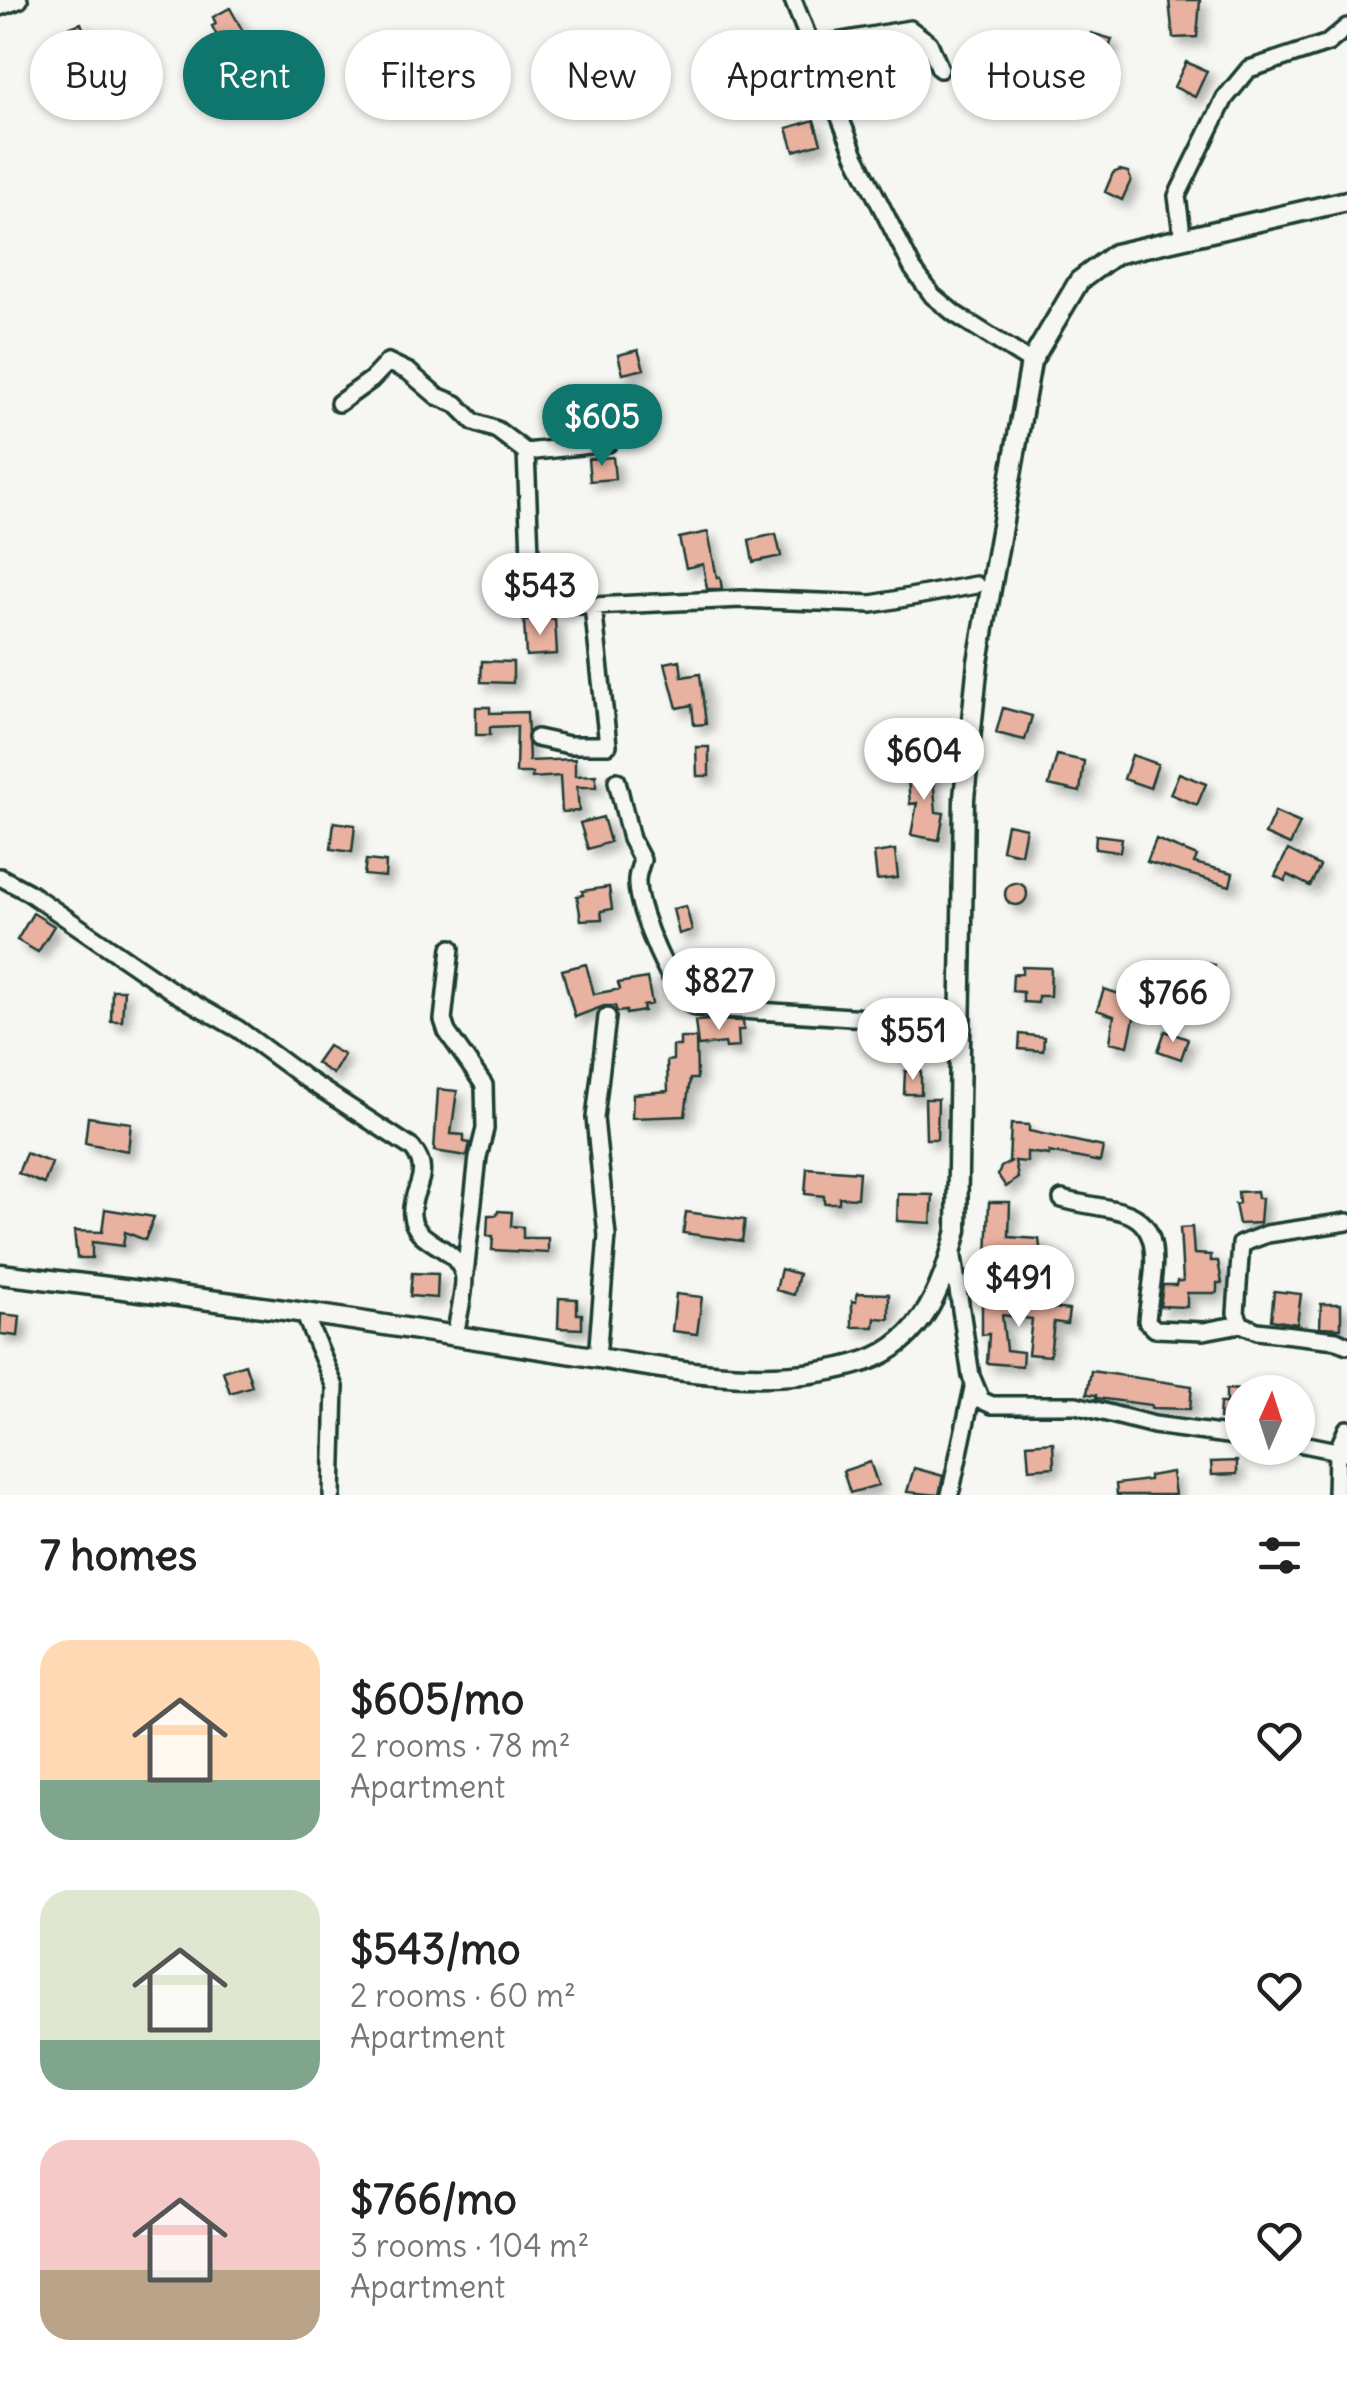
<!DOCTYPE html>
<meta charset="utf-8">
<style>
body{margin:0;font-family:Delius,sans-serif;background:#f2f2f2;color:#222;height:100vh;display:flex;flex-direction:column;font-size:38px;white-space:nowrap}
*{box-sizing:border-box;margin:0}
p{font-size:32px;color:#767676}
.icon{flex:none;width:55px;height:55px;fill:none;stroke:currentColor;stroke-width:2;stroke-linecap:round;stroke-linejoin:round}
.map{position:relative;height:1495px;overflow:hidden}
.details{display:flex;flex-direction:column;background:#fff;flex:1}
.details>*{flex:none}
.top-card{position:absolute;left:30px;top:30px;width:1288px;height:90px;display:flex;gap:20px}
.needle{width:65px;rotate:3deg}
.fabs{position:absolute;left:1225px;top:1375px;display:grid;gap:20px}
.fabs a{display:grid;place-items:center;width:90px;height:90px;border-radius:50%;background:#fff;box-shadow:0 2px 8px #0004;font-size:50px}
.price{position:absolute;translate:-50% -85px;padding:0 22px;border-radius:35px;background:#fff;color:#222;font-size:32px;line-height:65px;filter:drop-shadow(0 2px 5px #0008)}
.price::after{content:'';position:absolute;left:50%;top:60px;width:30px;height:22px;margin-left:-15px;background:inherit;clip-path:polygon(0 0,100% 0,50% 100%)}
.price.current{background:#0f766e;color:#fff}
ul{padding:0;list-style:none}
li{display:flex;align-items:center;gap:30px;height:250px;padding:0 40px}
li span{display:grid;place-items:center;flex:none;width:280px;height:200px;border-radius:30px;color:#555}
li>.icon{margin-inline-start:auto}
span .icon{width:120px;height:120px;fill:#fffc;stroke-width:1}
li b{font-size:42px}
h2{display:flex;justify-content:space-between;align-items:center;height:120px;padding:0 40px;font-size:42px}
.pill{padding:0 35px;border-radius:45px;background:#fff;box-shadow:0 2px 8px #0004;font-size:35px;line-height:90px}
.pill.current{background:#0f766e;color:#fff}
.map>svg:first-child{display:block}
</style>
<div class="map">
<svg width="1347" height="1495" viewBox="0 0 1347 1495">
<defs>
<filter id="shadow"><feDropShadow dx="7" dy="7" stdDeviation="5" flood-color="#0004"/></filter>
</defs>
<rect width="100%" height="100%" fill="#f6f6f2"/>
<filter id="ink" filterUnits="userSpaceOnUse"><feTurbulence type="fractalNoise" baseFrequency=".01" numOctaves="2"/><feDisplacementMap in="SourceGraphic" scale="20" xChannelSelector="R" yChannelSelector="G"/><feConvolveMatrix kernelMatrix="1 2 1 2 8 2 1 2 1" color-interpolation-filters="sRGB"/></filter>
<g filter="url(#ink)">
<path fill="#e9b19f" stroke="#1f3d34" stroke-width="2.5" filter="url(#shadow)" d="M1169 0H1200L1197 37 1173 38Z
M230 8 265 71 242 83 233 65 237 62 223 36 218 38 212 26 216 24 213 17Z
M81 23 89 43 63 53 55 33Z
M1091 33 1112 39 1106 57 1085 50Z
M880 46 883 56 879 59 882 74 849 79 843 59 848 58 847 52Z
M1186 62 1207 71 1195 97 1174 87Z
M141 70 151 92 126 103 116 82Z
M814 120 821 143 794 151 787 128Z
M1120 170 1128 172 1131 180 1122 200 1105 192 1113 173Z
M638 350 644 369 623 374 618 355Z
M613 457 615 479 590 481 588 459Z
M708 532 717 578 720 577 722 589H707L703 564 686 568 679 538Z
M776 534 781 556 753 562 749 540Z
M555 619 557 654 526 656 524 621Z
M680 660 682 677 700 674 706 724 694 725 692 705 677 708 665 663Z
M482 661 513 662V683L481 682Z
M476 707H490V713L527 712 529 761 575 759V776L596 775V787H577L579 811 562 812 560 776 532 778V773H516L517 726 490 727V735H476Z
M1003 708 1032 716 1025 740 996 733Z
M696 747H709V776H697Z
M1057 755 1084 761 1080 792 1049 785Z
M1132 755 1158 764 1150 788 1124 779Z
M932 765 936 812 944 813 939 840 911 835 917 803 910 804 907 767Z
M1179 773 1206 784 1197 805 1170 794Z
M1275 812 1300 823 1290 845 1265 834Z
M603 817 610 842 588 849 580 823Z
M334 822 355 825 352 852 331 849Z
M1007 824 1026 828 1021 854 1002 850Z
M1096 835 1122 838 1120 852 1095 849Z
M1156 839 1197 856 1194 863 1233 873 1230 886 1147 862Z
M895 850 898 878 877 880 874 853Z
M1288 850 1320 866 1310 886 1288 875 1285 881 1275 876Z
M366 860 386 862 385 877 364 875Z
M1005 894a11 11 0 1 1 22 0a11 11 0 1 1-22 0Z
M609 887 612 909 601 911 602 919 581 920 577 896 583 895 582 891Z
M686 906 692 930 679 934 673 909Z
M33 913 54 926 38 952 17 940Z
M1197 961 1215 965 1208 991 1190 986Z
M586 964 594 994 620 989 618 983 647 978 652 1004 643 1006 644 1011 626 1014V1011L617 1012 615 1006H604L575 1017 562 970Z
M1022 967 1051 968 1050 996H1038V1003L1023 1002V992L1012 991 1013 974H1022Z
M739 971 744 986 722 994 716 979Z
M1104 989 1138 1000 1128 1046 1110 1042 1114 1016 1097 1010Z
M112 990H124L122 1021H111Z
M710 1020 743 1021 744 1030H738L739 1047 726 1048 725 1043 698 1046 695 1021Z
M1165 1031 1188 1039 1181 1059 1158 1051Z
M1020 1034 1044 1037 1043 1051 1019 1049Z
M680 1038H696L697 1079H690L685 1116 632 1118 633 1094 668 1091 667 1061 673 1060V1046H680Z
M328 1046 344 1055 333 1074 316 1063Z
M905 1071H921V1094H904Z
M438 1089 457 1091 451 1134 464 1135V1142L470 1143 467 1156 434 1151Z
M925 1099H938L937 1139H926Z
M88 1117 131 1123 128 1151 85 1143Z
M1011 1124 1029 1125V1131L1103 1147 1100 1162 1049 1152V1155L1027 1152V1162L1015 1161 1018 1178 1006 1187 998 1175 1001 1167 1012 1161H1009Z
M26 1153 52 1163 44 1184 18 1173Z
M807 1168 859 1172 857 1198 839 1197V1203H824V1196L805 1194Z
M1257 1191 1258 1198H1262L1260 1223 1239 1224 1235 1204 1239 1203 1238 1192Z
M898 1194 933 1195 931 1223 897 1221Z
M989 1202H1010L1009 1237 1039 1239 1042 1264 987 1262Z
M105 1209 154 1217 145 1240 125 1232 123 1246 92 1242V1258H77L74 1231 102 1232Z
M498 1211 512 1212 511 1226 523 1227V1238H548V1253L492 1250 493 1236H487L488 1215H497Z
M686 1212 745 1220 742 1241 683 1233Z
M1192 1227 1194 1254 1211 1255V1261H1218L1222 1283H1217V1293H1187V1307L1160 1306 1163 1285H1176L1177 1281H1183L1180 1228Z
M781 1269 799 1274 794 1295 776 1290Z
M412 1273 438 1274 437 1298 410 1296Z
M1274 1291 1301 1294 1297 1324 1271 1320Z
M857 1293 889 1294V1319L875 1318 874 1327H852V1301L856 1302Z
M676 1294 702 1297 697 1334 672 1331Z
M559 1298 577 1299V1314H582V1329L558 1328Z
M998 1301 1069 1310 1067 1324 1054 1322 1050 1356 1028 1354 1032 1319 1002 1315 1006 1350 1023 1352 1022 1366 987 1363 989 1334 982 1335V1303Z
M1321 1304H1341V1328L1320 1327Z
M1 1314 20 1316 18 1336 0 1334Z
M245 1364 252 1386 230 1393 223 1371Z
M1091 1371 1192 1386 1190 1409 1151 1408V1405L1096 1398V1395L1087 1394Z
M1226 1389 1242 1390V1420L1219 1419 1220 1403H1226Z
M1053 1442 1054 1467 1029 1469 1027 1444Z
M1237 1461V1474L1212 1475 1211 1462Z
M870 1462 878 1485 850 1493 843 1471Z
M914 1468 943 1476 939 1495 907 1492Z
M1172 1472 1175 1495H1117L1116 1484 1149 1480V1476Z"/>
<g fill="none" stroke-linecap="round" stroke-linejoin="round">
<defs>
<path id="minor" d="M793 0 855 155 913 269 933 296 955 314 1031 362
M0 7 19 0
M819 45 910 29 929 43 940 69
M1181 226 1177 196 1225 98 1249 69 1328 43 1347 27
M339 403 371 380 388 362 409 372 437 396 456 404 474 422 497 430 526 452 608 443 526 452 532 605H588
M537 738 569 745H608L593 606 741 599 872 604 976 585
M617 781 631 839 642 860C640 867 636 876 637 884 638 913 671 992 695 1007L959 1024
M0 877 28 892 175 993 238 1029 306 1079 412 1148C435 1175 409 1190 412 1216 415 1244 455 1245 463 1273 467 1284 457 1322 455 1336
M451 948 443 1020 447 1032 484 1085 485 1129 478 1157 465 1274
M1062 1199C1082 1205 1103 1206 1123 1212 1171 1226 1149 1285 1147 1321L1155 1329 1204 1331 1241 1324
M1347 1222 1267 1234 1241 1244 1236 1313 1241 1324 1257 1331 1336 1340 1347 1345
M952 1250 971 1376 981 1400 992 1405H1076L1154 1425 1242 1437
M304 1313 335 1387 332 1495
M597 1358 607 1236 595 1118 607 1017
M1298 1443 1337 1451 1347 1429
M950 1495 973 1388
M1336 1495 1337 1451 1344 1452"/>
<path id="tertiary" d="M0 1274C128 1289 257 1305 385 1325 450 1335 515 1345 580 1355 671 1370 776 1391 866 1361 924 1341 944 1284 957 1230L964 798 978 662 1031 362 1079 281 1115 254 1347 201"/>
</defs>
<use href="#minor" stroke="#1f3d34" stroke-width="22"/>
<use href="#tertiary" stroke="#1f3d34" stroke-width="25"/>
<use href="#minor" stroke="#f6f6f2" stroke-width="15"/>
<use href="#tertiary" stroke="#f6f6f2" stroke-width="18"/>
</g>
</g>
</svg>
<div class="fabs">
<a><svg class="needle" viewBox="-14 -14 28 28"><path d="M0-13l5 13h-10z" fill="#e53935"/><path d="M0 13l5-13h-10z" fill="#767676"/></svg></a>
</div>
<b class="price current" style="left:602px;top:469px">$605</b>
<b class="price" style="left:540px;top:638px">$543</b>
<b class="price" style="left:924px;top:803px">$604</b>
<b class="price" style="left:719px;top:1033px">$827</b>
<b class="price" style="left:1173px;top:1045px">$766</b>
<b class="price" style="left:913px;top:1083px">$551</b>
<b class="price" style="left:1019px;top:1330px">$491</b>
<div class="top-card">
<a class="pill">Buy</a>
<a class="pill current">Rent</a>
<a class="pill">Filters</a>
<a class="pill">New</a>
<a class="pill">Apartment</a>
<a class="pill">House</a>
</div>
</div>
<section class="details">
<h2>7 homes<svg class="icon" aria-label="filters" viewBox="0 0 24 24"><path d="M4 7h16M4 17h16"/><circle cx="9" cy="7" r="2"/><circle cx="15" cy="17" r="2"/></svg></h2>
<ul>
<li><span style="background:linear-gradient(#ffd9b3 70%,#7fa58c 0)"><svg class="icon" aria-label="home" viewBox="0 0 24 24"><path d="M3 11l9-7 9 7M6 9v11h12V9"/></svg></span><div><b>$605/mo</b><p>2 rooms · 78 m²</p><p>Apartment</p></div><svg class="icon" aria-label="heart" viewBox="0 0 24 24"><path d="M12 20l-8-8c-3-5 5-10 8-4 3-6 11-1 8 4z"/></svg></li>
<li><span style="background:linear-gradient(#dfe7d0 75%,#7fa58c 0)"><svg class="icon" aria-label="home" viewBox="0 0 24 24"><path d="M3 11l9-7 9 7M6 9v11h12V9"/></svg></span><div><b>$543/mo</b><p>2 rooms · 60 m²</p><p>Apartment</p></div><svg class="icon" aria-label="heart" viewBox="0 0 24 24"><path d="M12 20l-8-8c-3-5 5-10 8-4 3-6 11-1 8 4z"/></svg></li>
<li><span style="background:linear-gradient(#f6c9c9 65%,#b9a48a 0)"><svg class="icon" aria-label="home" viewBox="0 0 24 24"><path d="M3 11l9-7 9 7M6 9v11h12V9"/></svg></span><div><b>$766/mo</b><p>3 rooms · 104 m²</p><p>Apartment</p></div><svg class="icon" aria-label="heart" viewBox="0 0 24 24"><path d="M12 20l-8-8c-3-5 5-10 8-4 3-6 11-1 8 4z"/></svg></li>
</ul>
</section>
